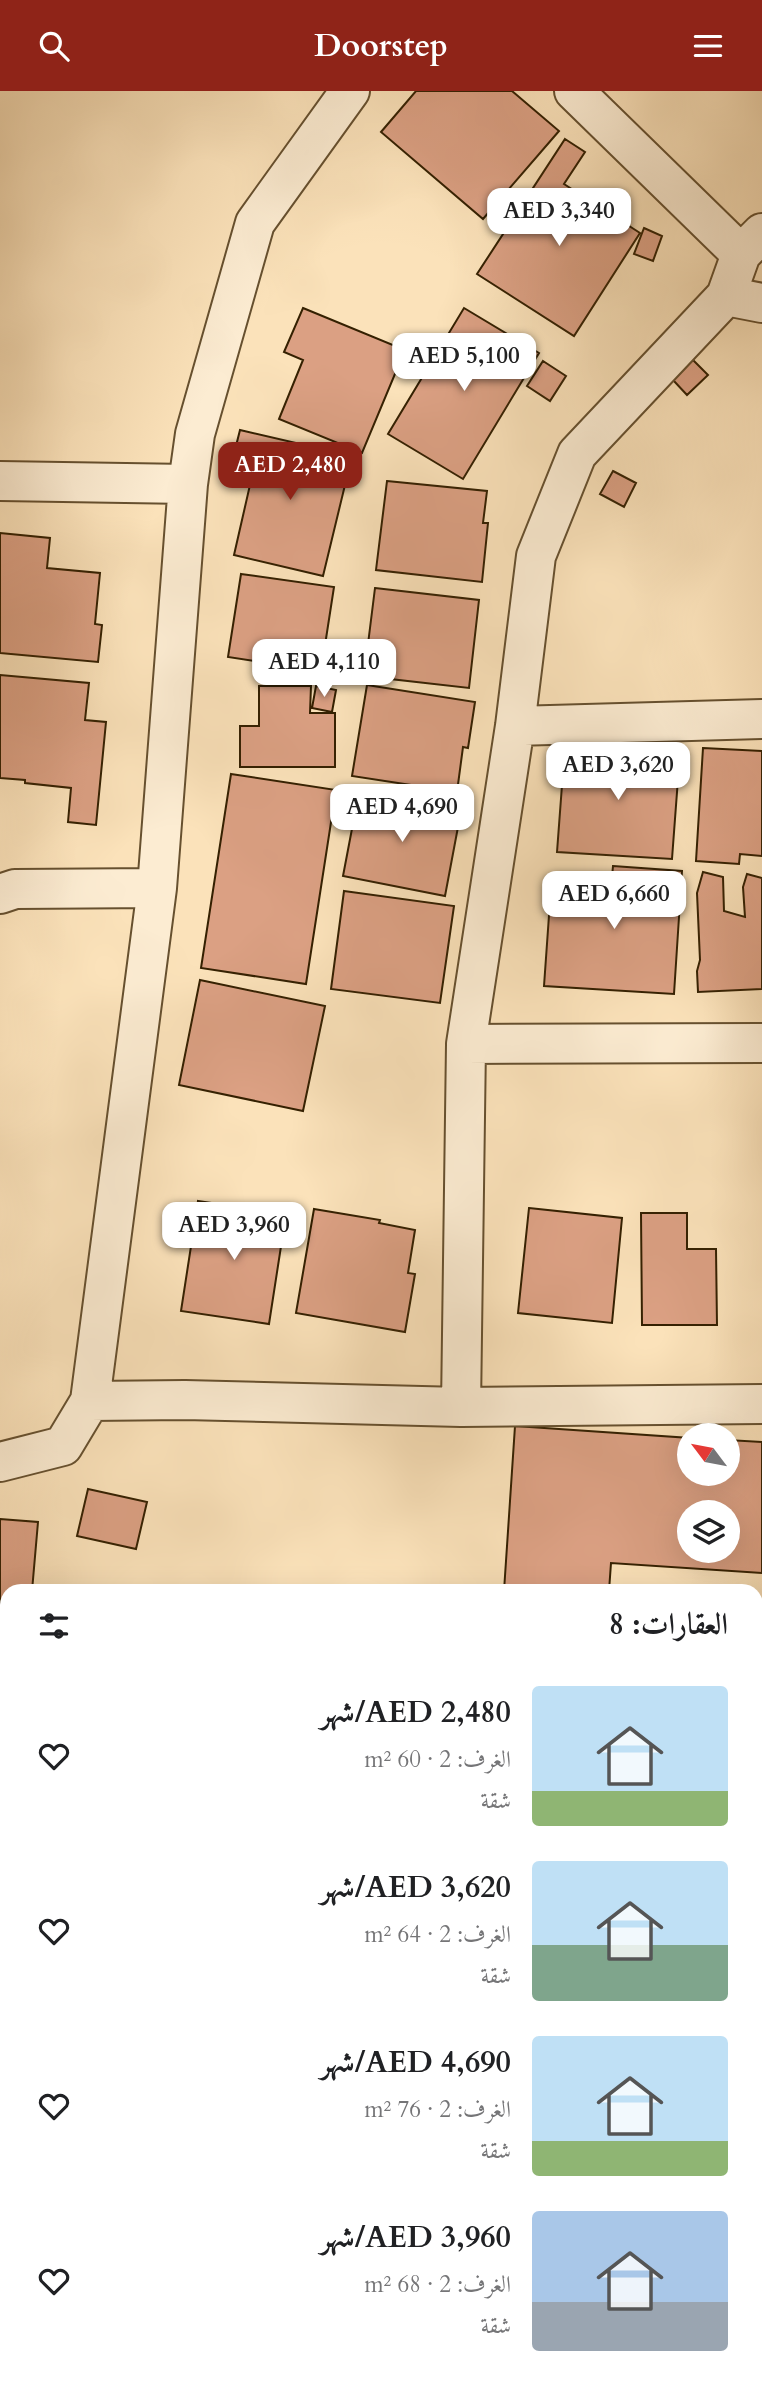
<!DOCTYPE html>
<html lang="ar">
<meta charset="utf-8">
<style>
body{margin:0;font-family:Cardo,Amiri,serif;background:#f2f2f2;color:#202124;direction:rtl;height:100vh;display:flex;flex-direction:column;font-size:26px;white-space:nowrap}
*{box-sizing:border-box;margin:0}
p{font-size:23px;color:#757577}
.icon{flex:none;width:38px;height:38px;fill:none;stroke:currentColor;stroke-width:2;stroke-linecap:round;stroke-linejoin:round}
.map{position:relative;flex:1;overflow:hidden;direction:ltr}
.panel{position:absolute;left:0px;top:1493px;width:763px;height:800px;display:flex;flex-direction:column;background:#fff;border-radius:21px 21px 0 0;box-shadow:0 7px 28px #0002;direction:rtl}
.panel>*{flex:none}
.needle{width:46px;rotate:302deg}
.buttons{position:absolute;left:677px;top:1332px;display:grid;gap:14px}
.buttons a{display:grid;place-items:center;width:63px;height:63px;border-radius:50%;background:#fff;box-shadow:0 7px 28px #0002;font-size:35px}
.price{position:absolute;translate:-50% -60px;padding:0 16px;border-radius:14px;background:#fff;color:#222;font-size:23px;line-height:46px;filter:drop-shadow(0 2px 4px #0008)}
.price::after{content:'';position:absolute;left:50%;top:42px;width:21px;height:16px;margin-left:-10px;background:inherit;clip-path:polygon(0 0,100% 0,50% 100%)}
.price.on{background:#8f2418;color:#fff}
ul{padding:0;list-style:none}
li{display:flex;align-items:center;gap:21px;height:175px;padding:0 35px}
li span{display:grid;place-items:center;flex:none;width:196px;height:140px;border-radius:7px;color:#555}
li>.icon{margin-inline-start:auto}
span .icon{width:84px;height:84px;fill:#fffc;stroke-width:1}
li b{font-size:30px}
h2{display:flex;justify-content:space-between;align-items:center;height:84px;padding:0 35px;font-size:30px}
header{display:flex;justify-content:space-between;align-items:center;height:91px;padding:0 35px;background:#8f2418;color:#fff;font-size:32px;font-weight:700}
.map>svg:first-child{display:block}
</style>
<header><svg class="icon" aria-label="menu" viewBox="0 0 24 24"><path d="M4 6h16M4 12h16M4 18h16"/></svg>Doorstep<svg class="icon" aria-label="search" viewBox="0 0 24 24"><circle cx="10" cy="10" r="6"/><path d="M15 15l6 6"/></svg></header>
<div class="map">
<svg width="762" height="2291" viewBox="0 0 762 2291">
<rect width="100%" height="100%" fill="#fbe2ba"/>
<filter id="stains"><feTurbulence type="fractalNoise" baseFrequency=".00286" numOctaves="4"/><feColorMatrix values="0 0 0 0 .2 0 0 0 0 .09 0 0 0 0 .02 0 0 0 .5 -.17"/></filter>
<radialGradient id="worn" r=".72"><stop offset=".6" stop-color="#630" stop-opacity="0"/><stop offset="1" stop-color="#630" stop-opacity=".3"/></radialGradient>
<path fill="#dba083" stroke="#342001" stroke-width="2" fill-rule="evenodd" d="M416 0H512L559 40 483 128 381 41Z
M565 48 585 61 564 93 640 142 574 245 477 183Z
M644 137 662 145 653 170 634 163Z
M303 217 405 259 362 362 279 328 303 269 284 261Z
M464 217 539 262 463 388 388 343Z
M693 269 708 284 687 304 673 289Z
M543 270 566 285 550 310 527 295Z
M240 339 352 365 323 485 234 464 255 372 233 367Z
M613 380 636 392 624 416 600 403Z
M387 390 487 400 483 432H488L482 491 376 479Z
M0 442 50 447 47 477 100 482 95 533 102 534 98 571 0 562Z
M241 483 334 496 321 580 228 566Z
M375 497 479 509 469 597 364 585Z
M0 584 89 592 85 629 106 631 96 734 68 731 71 697 25 692V689L0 687Z
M367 594 475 611 468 657 463 656 457 701 352 685Z
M259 595H311L310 622H335V676H240V635H259Z
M316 595 336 599 332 621 312 617Z
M565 654 680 661 672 768 557 761Z
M703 657 762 660V765L740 763 739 773 696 770Z
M231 683 336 699 306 893 201 877Z
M359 701 461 720 445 805 343 785Z
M613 775 682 780 674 903 544 895 552 782 612 786Z
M703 781 723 786 724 820 745 826 743 796 747 783 762 787V898L698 901 697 880 700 869 697 802Z
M344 800 454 815 440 912 331 898Z
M200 889 325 915 303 1020 179 994Z
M198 1110 286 1123 269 1233 181 1220Z
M529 1117 622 1127 612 1232 518 1222Z
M314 1118 380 1129 379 1132 415 1139 408 1182 415 1183 405 1241 296 1222Z
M641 1122H687V1158H716L717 1234H642Z
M515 1335 690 1347V1382H728V1349L762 1351V1482L611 1472 609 1500H504ZM690 1421H728V1460H690Z
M88 1398 147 1411 136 1458 77 1445Z
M0 1428 38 1431 32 1500H7V1656L0 1655Z
M0 1676H7V1906H0Z
M756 1728H762V1748H756Z
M756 1782H762V2088H756Z
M0 1933 7 1934V2055L0 2054Z
M0 2060H7V2197H0Z"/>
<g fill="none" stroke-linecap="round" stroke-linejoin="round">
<defs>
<path id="minor" d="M574 0 741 163
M726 205 762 212
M0 390 188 393
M515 635 762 628
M0 803 15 798 157 797
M466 953 762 952
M90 1310 185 1309 461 1316 762 1313
M461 1316 466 953 515 635 536 465 577 363 726 205 741 163 762 142
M0 1371 63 1355 90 1310 157 797 188 393 195 343 255 132 350 0"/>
</defs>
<use href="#minor" stroke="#66502f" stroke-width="42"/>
<use href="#minor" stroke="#fcecd2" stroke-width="38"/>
</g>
<rect width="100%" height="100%" filter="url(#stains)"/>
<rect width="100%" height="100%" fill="url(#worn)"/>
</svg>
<div class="buttons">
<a><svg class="needle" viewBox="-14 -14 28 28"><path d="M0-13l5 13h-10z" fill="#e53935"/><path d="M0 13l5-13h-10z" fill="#757577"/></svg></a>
<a><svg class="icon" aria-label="layers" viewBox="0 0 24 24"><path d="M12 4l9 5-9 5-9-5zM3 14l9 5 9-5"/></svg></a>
</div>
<b class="price" style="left:559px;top:157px">AED 3,340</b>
<b class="price" style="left:464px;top:302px">AED 5,100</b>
<b class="price on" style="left:290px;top:411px">AED 2,480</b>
<b class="price" style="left:324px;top:608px">AED 4,110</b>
<b class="price" style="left:618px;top:711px">AED 3,620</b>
<b class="price" style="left:402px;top:753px">AED 4,690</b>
<b class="price" style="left:614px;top:840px">AED 6,660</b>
<b class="price" style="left:234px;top:1171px">AED 3,960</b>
<section class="panel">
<h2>العقارات: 8<svg class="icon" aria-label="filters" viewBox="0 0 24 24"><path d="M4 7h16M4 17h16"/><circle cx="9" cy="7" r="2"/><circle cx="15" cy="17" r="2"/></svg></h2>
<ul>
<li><span style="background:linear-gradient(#bfe0f5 75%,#8fb573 0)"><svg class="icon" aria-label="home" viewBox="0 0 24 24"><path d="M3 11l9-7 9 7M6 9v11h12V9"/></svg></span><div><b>AED 2,480/شهر</b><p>الغرف: 2 · 60 m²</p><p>شقة</p></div><svg class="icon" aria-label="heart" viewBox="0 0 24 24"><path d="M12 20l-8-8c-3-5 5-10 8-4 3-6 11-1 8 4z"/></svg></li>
<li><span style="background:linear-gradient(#bfe0f5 60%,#7fa58c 0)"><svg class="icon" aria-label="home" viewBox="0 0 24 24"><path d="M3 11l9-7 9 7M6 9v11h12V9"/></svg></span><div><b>AED 3,620/شهر</b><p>الغرف: 2 · 64 m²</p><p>شقة</p></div><svg class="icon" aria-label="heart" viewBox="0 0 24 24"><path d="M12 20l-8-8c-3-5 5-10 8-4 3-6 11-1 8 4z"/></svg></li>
<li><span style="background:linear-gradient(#bfe0f5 75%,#8fb573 0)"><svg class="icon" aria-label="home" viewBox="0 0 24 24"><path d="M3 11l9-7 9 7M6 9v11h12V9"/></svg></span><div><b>AED 4,690/شهر</b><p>الغرف: 2 · 76 m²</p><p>شقة</p></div><svg class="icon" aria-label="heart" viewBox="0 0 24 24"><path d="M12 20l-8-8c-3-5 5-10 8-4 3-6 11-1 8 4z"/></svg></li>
<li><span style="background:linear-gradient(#a9c7e8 65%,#9aa5b1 0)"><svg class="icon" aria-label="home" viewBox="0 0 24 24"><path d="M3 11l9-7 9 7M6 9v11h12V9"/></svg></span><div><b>AED 3,960/شهر</b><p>الغرف: 2 · 68 m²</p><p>شقة</p></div><svg class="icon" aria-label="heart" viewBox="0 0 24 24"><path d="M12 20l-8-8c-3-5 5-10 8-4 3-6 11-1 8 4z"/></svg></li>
</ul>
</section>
</div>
